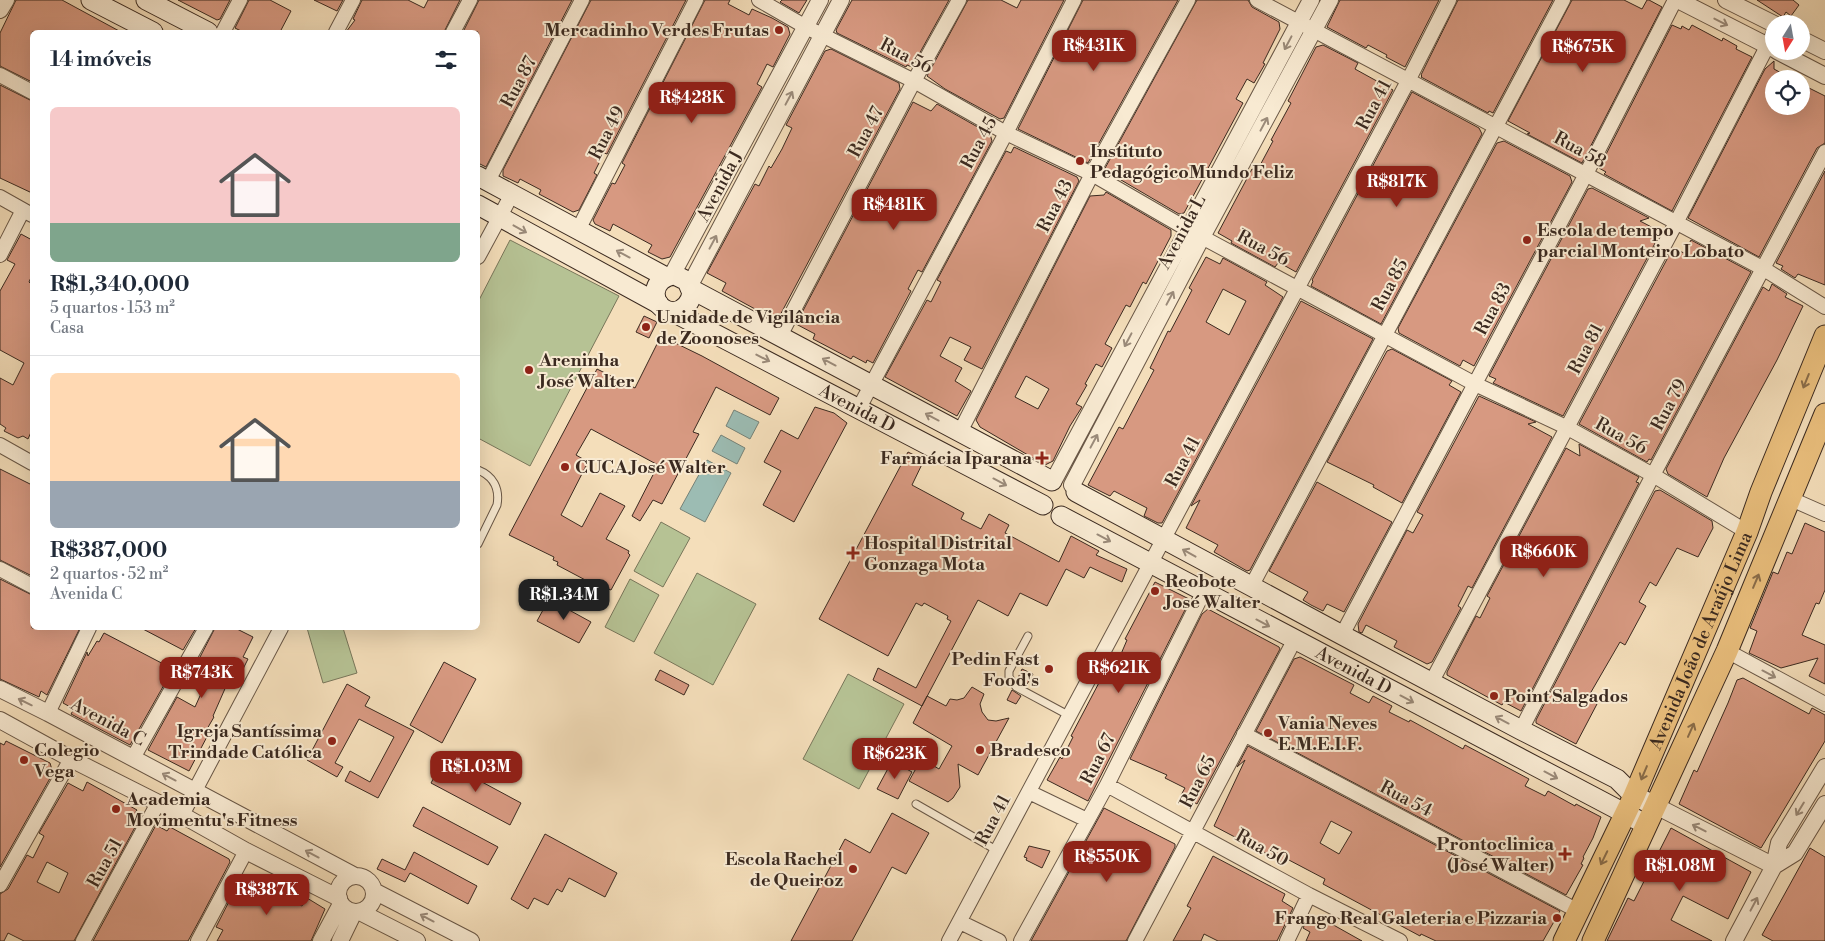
<!DOCTYPE html>
<html lang="pt">
<meta charset="utf-8">
<style>
body{margin:0;font-family:"Libre Bodoni",serif;background:#f6f6f7;color:#1f2937;height:100vh;display:flex;flex-direction:column;font-size:19px;white-space:nowrap}
*{box-sizing:border-box;margin:0}
p{font-size:16px;color:#747a83}
.icon{flex:none;width:28px;height:28px;fill:none;stroke:currentColor;stroke-width:2;stroke-linecap:round;stroke-linejoin:round}
.map{position:relative;flex:1;overflow:hidden}
.drawer{position:absolute;left:30px;top:30px;width:450px;height:600px;display:flex;flex-direction:column;background:#fff;border-radius:8px;box-shadow:0 5px 20px #0002}
.drawer>*{flex:none}
.needle{width:32px;rotate:191deg}
.tools{position:absolute;left:1765px;top:15px;display:grid;gap:10px}
.tools a{display:grid;place-items:center;width:45px;height:45px;border-radius:50%;background:#fff;box-shadow:0 5px 20px #0002;font-size:25px}
.price{position:absolute;translate:-50% -42px;padding:0 11px;border-radius:10px;background:#8f2418;color:#fff;font-size:16px;line-height:32px;filter:drop-shadow(0 1px 2px #0008)}
.price::after{content:'';position:absolute;left:50%;top:30px;width:15px;height:11px;margin-left:-8px;background:inherit;clip-path:polygon(0 0,100% 0,50% 100%)}
.price.active{background:#222;color:#fff}
ul{padding:0;list-style:none}
li{display:grid;align-content:center;gap:10px;height:265px;padding:0 20px}
li+li{border-top:1px solid #e0e1e3}
li span{display:grid;place-items:center;height:155px;border-radius:8px;color:#555}
li>.icon{margin-inline-start:auto}
span .icon{width:90px;height:90px;fill:#fffc;stroke-width:1}
li b{font-size:21px}
h2{display:flex;justify-content:space-between;align-items:center;height:60px;padding:0 20px;font-size:21px}
.map>svg:first-child{display:block}
</style>
<div class="map">
<svg width="1825" height="941" viewBox="0 0 1825 941">
<rect width="100%" height="100%" fill="#f4deba"/>
<filter id="stains"><feTurbulence type="fractalNoise" baseFrequency=".004" numOctaves="4"/><feColorMatrix values="0 0 0 0 .2 0 0 0 0 .09 0 0 0 0 .02 0 0 0 .5 -.17"/></filter>
<radialGradient id="worn" r=".72"><stop offset=".6" stop-color="#630" stop-opacity="0"/><stop offset="1" stop-color="#630" stop-opacity=".3"/></radialGradient>
<path fill="#b6c294" stroke="#78765a" d="M510 240 619 296 530 466 478 438V302Z
M661 522 690 538 663 587 634 571Z
M697 573 756 604 713 685 654 653Z
M630 579 659 595 634 642 605 627Z
M307 628H343L357 673 323 683Z
M848 674 904 704 859 789 803 759Z"/>
<path fill="#9cbcb3" stroke="#758278" d="M734 410 759 422 750 439 726 426Z
M721 435 745 448 737 464 712 451Z
M707 460 731 473 705 522 680 509Z"/>
<path fill="#d79981" stroke="#3b2a20" fill-rule="evenodd" d="M16 0H62L121 32H32V82L0 66V33Z
M178 0H230L220 19 217 20Z
M249 0H270L291 11 280 32H243L235 28Z
M314 0H343L337 11Z
M362 0H408L424 8 428 0H460L444 32H346L355 20 353 19Z
M479 0H572L486 167 478 163V32H463Z
M591 0H686L607 154 604 153 594 173 597 175 579 210 573 212 539 194 541 190 520 179 518 183 503 176V170Z
M705 0H730L728 4 749 15 752 9 772 18 788 27 790 34 773 67 767 64 757 84 762 87 670 257 662 259 648 252 652 245 613 224 610 231 595 224 593 220 612 183 615 184 625 165 622 163Z
M782 0H807L799 13 780 2Z
M852 0H949L912 67 907 65 906 67 837 33 836 30Z
M968 0H1001L1017 8 1021 0H1064L1004 118 1000 119 945 89 927 76Z
M1083 0H1178L1088 163 1018 129Z
M1197 0H1248L1252 7 1279 22 1280 29 1263 63 1265 64 1254 83 1247 79 1236 99 1243 103 1184 213 1179 214 1104 170Z
M1340 0H1439L1405 67 1386 57 1387 55 1368 45 1366 48 1327 27Z
M1458 0H1553L1493 113 1489 111 1488 113 1421 77 1422 76 1421 75Z
M1572 0H1624L1642 9 1647 0H1649L1662 7 1582 163 1527 134 1530 133 1508 121Z
M1757 0H1793L1799 5 1791 16 1786 12 1783 17Z
M1672 25 1681 29 1682 26 1689 30 1692 25 1722 41 1723 38 1737 46 1736 49 1752 57 1672 211 1604 174 1606 172 1599 168Z
M1323 45 1358 63 1355 69 1393 90 1296 272 1280 263H1278L1275 267 1231 243 1232 241 1218 233 1252 169 1257 171 1273 141 1271 140 1291 103 1288 101 1316 47Z
M831 49 899 83 900 89 777 321 722 291 726 283 707 273 755 184 759 186 769 166 771 168 782 149 792 128 786 125 825 51Z
M1774 61V69L1792 79H1774V106H1801V84L1825 96V143L1817 148 1759 257 1688 218 1765 69Z
M0 85 32 101V193L0 178Z
M1412 92 1479 128 1482 134 1381 324 1311 286 1313 281 1312 280Z
M913 102 931 111 937 104 990 134 992 141 922 272 918 270 908 289 911 291 873 363 867 360 866 363 853 356 851 359 813 339 815 334 796 324Z
M1504 141 1570 176 1572 182 1474 366 1463 360 1460 366 1399 333 1398 328 1497 143Z
M1014 147 1077 177 1079 181 982 369 964 360 971 347 950 337 940 356 962 368 955 381 971 391 957 416 885 377 927 300 931 302 941 282 937 280 1006 151 1011 153Z
M1825 171V285L1798 274 1795 278 1781 269 1783 266 1776 263Z
M1592 188 1649 218 1640 221 1661 232 1563 416 1493 383 1496 379 1489 376 1588 189Z
M1106 192 1171 230V236L1146 284 1143 282 1130 307 1126 305 1105 344 1112 348 1102 367 1096 364 1085 384 1087 385 1076 404 1082 407 1070 426 1053 461 1045 465 980 427 976 420 1090 196 1104 195ZM1026 376 1049 389 1038 409 1015 397Z
M21 234 32 240V275L29 282 32 285V430L28 439 23 436 18 438 4 431 6 428 0 424V378L13 385 24 363 0 350V291L15 264 7 260Z
M1691 240 1751 272 1651 460 1649 459 1647 462 1579 424 1673 248 1684 253Z
M1206 257 1220 264 1223 258 1267 282 1265 285 1283 297 1162 523H1158L1144 516 1147 508 1114 491 1110 496 1088 485 1119 427 1123 429 1154 370 1150 368 1168 331 1170 332 1192 290 1189 288ZM1223 289 1246 301 1229 335 1206 322Z
M1772 284 1787 294 1785 297 1803 306 1777 360 1724 458 1707 497 1668 474 1666 469 1763 287 1769 291Z
M1301 301 1373 339 1250 570 1247 571 1214 552 1218 545 1186 528 1200 500 1191 506Z
M644 316 657 322 649 338 636 332Z
M661 336 702 356 779 398 770 415 716 387 693 432 699 434 662 504 653 500 640 521 632 516 658 465 591 429 576 455 588 462 561 515 582 527 600 493 625 506 606 539 629 551 628 553 630 555 611 590 608 589V592L557 565 558 562 553 560 554 557 509 535 597 369 635 388Z
M1392 349 1452 381 1449 385 1461 392 1402 503 1373 487 1374 485 1327 462 1387 351Z
M1479 396 1536 422 1528 424 1552 437 1472 588 1468 586 1458 606 1461 608 1432 662 1427 664 1394 647 1397 641 1366 625 1362 633 1359 632 1358 624 1407 530 1413 533 1423 515 1417 512Z
M815 407 834 413 847 423 794 522 763 505 781 471 764 462 781 430 798 439Z
M1579 444 1639 477 1636 482 1639 483 1521 711 1504 702 1502 705 1447 675V672L1476 616 1480 618 1490 598 1487 596 1566 448 1580 456Z
M908 452 924 460 912 485 964 513 961 519 981 529 989 514 1009 525 1005 533 1059 562 1071 536 1099 551 1096 555 1127 569 1122 582 1090 567 1084 578 1066 569 1047 606 1020 593 1008 616 978 600 922 706 873 680 878 668 916 688 951 621 947 619 948 616 924 603 922 606 916 603 888 656 819 619Z
M0 469 32 485V576L0 560Z
M1317 482 1392 522 1344 612 1327 604 1323 611 1311 605 1303 600 1308 592 1269 571Z
M1660 490 1712 521 1713 528 1698 557 1677 548 1656 586 1650 582 1639 602 1646 606 1625 645 1620 642 1587 699 1597 704 1576 744 1536 723V720L1655 491Z
M1805 523 1825 532V590L1819 604 1816 603 1802 635 1825 645V684L1809 676 1818 658 1781 668 1749 653 1757 631 1750 628 1773 572 1778 574 1787 552 1792 554Z
M0 579 32 595V628H80L47 695 41 691 39 697 0 679Z
M1155 582 1189 599V602L1088 801 1047 780 1060 757 1062 759 1073 737 1071 736 1102 677 1106 679 1115 660 1118 661 1127 640 1125 639Z
M549 599 591 622 579 643 537 621Z
M1208 609 1264 639 1279 647 1280 649 1197 804 1181 795 1185 788 1165 778 1167 775 1130 759 1202 614Z
M141 628H196L183 650Z
M215 628H235L253 637 243 657 248 659 238 679 231 675 213 716 214 717 207 729 210 731 189 771 148 750 177 697 195 707 208 678 202 676 208 664 199 659Z
M104 633 173 669 130 745 71 714 74 709 63 703 87 652 88 656 97 641 99 642Z
M1300 657 1354 685 1350 693 1369 703 1373 696 1392 706 1389 712 1409 722 1410 720 1463 749 1465 745 1529 779 1525 786 1545 796 1548 791 1575 806 1576 804 1601 817 1593 838 1583 857 1584 858 1581 864 1583 865 1566 895 1256 731 1294 659Z
M444 662 476 679 442 743 410 725Z
M1022 669 1033 674 1026 686 1017 680Z
M660 670 689 685 684 695 655 680Z
M1743 678 1809 714 1812 708 1825 715V741L1761 848 1679 804 1694 770 1697 772 1728 703 1737 680Z
M347 684 370 697 365 706 414 731 378 798 345 781 350 771 370 782 394 737 359 719 335 763 343 767 337 777 307 760Z
M972 687 984 694 980 704 982 712 988 720 996 721 1009 718 978 775 958 764 960 787 953 798 948 802 909 781 919 763 926 767 929 763 939 769 952 746 913 723 927 696 946 706 950 699 957 700 964 698Z
M1012 690 1021 696 1016 704 1007 700Z
M6 741 50 763 53 773 0 867V743L4 745Z
M1248 746 1560 911 1543 941H1436L1421 934 1420 936 1323 884 1325 879 1287 859 1284 863 1214 826 1245 760 1237 767ZM1331 821 1352 832 1339 854 1320 843Z
M443 761 521 803 510 825 431 783Z
M892 761 912 772 898 799 877 789Z
M87 782 137 810 135 813 141 816 74 941H24L8 933 4 941H0V894L8 889 27 855 33 858 44 836 39 833 68 783 83 791ZM47 862 68 873 59 893 37 882Z
M423 807 498 847 488 865 413 826Z
M1104 808 1175 844V847L1126 941H1031Z
M892 813 929 833 906 874 892 867 852 941H791L845 839 870 853Z
M156 825 167 831 170 827 229 859 230 862 200 919 188 941H93Z
M1671 828 1751 872 1728 919 1683 896 1671 920 1712 941H1607L1628 898 1634 901Z
M545 834 617 873 605 897 569 878 562 892 557 889 548 905 534 898 528 909 511 899Z
M1029 846 1050 851 1042 868 1026 860 1027 858 1024 857Z
M1810 848 1825 857V941H1773L1762 935Z
M414 852 477 886 468 904 410 873 405 882 377 869 382 859 405 870Z
M1213 856 1285 894 1282 901 1293 908 1277 941H1218L1204 934 1201 941H1173L1191 908 1187 906Z
M242 876 302 906 307 898 325 909 311 941H217L223 930 216 927Z
M1309 916 1320 921 1321 918 1362 941H1306L1310 932 1303 928Z"/>
<g fill="none" stroke-linecap="round" stroke-linejoin="round">
<defs>
<path id="service" d="M478 470C493 476 500 488 497 505L478 544
M1028 636 1009 671V677L1016 687 1070 716
M916 804 998 851"/>
<path id="minor" d="M759 0 806 27 914 81 1006 133 1092 174 1187 229 1475 384 1566 427 1653 475 1747 532
M1257 0 1764 269 1825 307
M223 32 240 0
M336 32 353 0
M453 32 470 0
M0 75 32 92
M488 181 582 0
M0 197 32 215
M578 230 696 0
M0 255 23 210
M478 257 512 194
M780 336 914 81 959 0
M859 408 1006 133 1074 0
M960 432 1092 174 1188 0
M0 445 32 463
M1791 499 1825 514
M0 569 32 586
M1251 587 1563 0
M1342 635 1586 174 1675 0
M1727 651 1825 704
M1431 683 1676 223 1774 33
M48 713 89 628
M1521 730 1653 475 1825 152
M1244 734 1578 911
M133 758 206 628
M1107 785 1309 895 1400 941
M1029 792 1087 820
M182 815 281 628
M0 885 71 759
M960 922 999 941
M83 941 158 803
M198 941 246 851
M949 941 1408 81 1449 0
M1021 941 1107 785 1204 591
M1135 941 1295 639
M1287 941 1309 895"/>
<path id="tertiary" d="M1678 0 1774 49
M1726 0 1774 24
M0 10 6 0
M1801 39 1825 51
M1777 51 1825 76
M672 275 820 0
M690 285 841 0
M1054 480 1311 0
M1072 485 1202 237 1330 0
M0 689 48 713 355 876
M0 720 71 759 182 815 246 851 339 898
M1656 806 1774 866
M1774 866 1795 853 1825 804
M338 894a18 18 0 1 1 36 0a18 18 0 1 1-36 0Z
M374 891 471 941
M360 912 417 941
M321 941 341 904
M340 941 354 912
M1734 941 1774 866 1779 843 1825 767"/>
<g id="secondary">
<path d="M91 0 153 32"/>
<path d="M146 0 208 32"/>
<path d="M478 176 666 277"/>
<path d="M478 205 659 304"/>
<path d="M691 289 1052 481"/>
<path id="s1" d="M673 312C684 311 690 304 692 293L687 281 675 275C650 277 648 308 673 312L1043 505"/>
<path d="M1076 492 1342 635 1521 730 1617 779 1634 796 1656 806"/>
<path id="s2" d="M1061 516 1647 825"/>
</g>
<g id="primary">
<path id="s3" d="M1564 941 1634 796 1747 532 1761 492 1825 336"/>
<path d="M1593 941 1727 651 1825 414"/>
</g>
</defs>
<use href="#service" stroke="#695746" stroke-width="9"/>
<use href="#minor" stroke="#695746" stroke-width="16"/>
<use href="#tertiary" stroke="#695746" stroke-width="18"/>
<use href="#secondary" stroke="#3b2a20" stroke-width="21"/>
<use href="#primary" stroke="#3b2a20" stroke-width="23"/>
<use href="#service" stroke="#f8ead2" stroke-width="7"/>
<use href="#minor" stroke="#f8ead2" stroke-width="14"/>
<use href="#tertiary" stroke="#f8ead2" stroke-width="16"/>
<use href="#secondary" stroke="#f8ead2" stroke-width="19"/>
<use href="#primary" stroke="#eabf7d" stroke-width="21"/>
</g>
<defs><path id="oneway-shaft" d="M-6 0H5M1.5-3L5.5 0L1.5 3" fill="none" stroke-width="1.6" stroke-linecap="round" stroke-linejoin="round" transform="scale(1.25)"/></defs>
<g stroke="#9a8a79">
<use href="#oneway-shaft" transform="translate(1721 22) rotate(27)"/>
<use href="#oneway-shaft" transform="translate(1288 43) rotate(118)"/>
<use href="#oneway-shaft" transform="translate(789 98) rotate(-62)"/>
<use href="#oneway-shaft" transform="translate(1264 124) rotate(-62)"/>
<use href="#oneway-shaft" transform="translate(520 229) rotate(29)"/>
<use href="#oneway-shaft" transform="translate(713 242) rotate(-62)"/>
<use href="#oneway-shaft" transform="translate(623 254) rotate(-152)"/>
<use href="#oneway-shaft" transform="translate(1170 298) rotate(-62)"/>
<use href="#oneway-shaft" transform="translate(1128 340) rotate(118)"/>
<use href="#oneway-shaft" transform="translate(763 358) rotate(27)"/>
<use href="#oneway-shaft" transform="translate(829 362) rotate(-152)"/>
<use href="#oneway-shaft" transform="translate(932 417) rotate(-152)"/>
<use href="#oneway-shaft" transform="translate(1094 441) rotate(-62)"/>
<use href="#oneway-shaft" transform="translate(1000 482) rotate(28)"/>
<use href="#oneway-shaft" transform="translate(1104 538) rotate(28)"/>
<use href="#oneway-shaft" transform="translate(1189 553) rotate(-151)"/>
<use href="#oneway-shaft" transform="translate(1263 623) rotate(28)"/>
<use href="#oneway-shaft" transform="translate(1769 674) rotate(28)"/>
<use href="#oneway-shaft" transform="translate(1407 699) rotate(28)"/>
<use href="#oneway-shaft" transform="translate(25 702) rotate(-154)"/>
<use href="#oneway-shaft" transform="translate(1502 720) rotate(-152)"/>
<use href="#oneway-shaft" transform="translate(1551 775) rotate(28)"/>
<use href="#oneway-shaft" transform="translate(169 777) rotate(-152)"/>
<use href="#oneway-shaft" transform="translate(1800 809) rotate(121)"/>
<use href="#oneway-shaft" transform="translate(1699 828) rotate(-153)"/>
<use href="#oneway-shaft" transform="translate(312 854) rotate(-152)"/>
<use href="#oneway-shaft" transform="translate(1754 904) rotate(-62)"/>
<use href="#oneway-shaft" transform="translate(427 918) rotate(-152)"/>
</g>
<g stroke="#8a6d4a">
<use href="#oneway-shaft" transform="translate(1806 381) rotate(112)"/>
<use href="#oneway-shaft" transform="translate(1756 581) rotate(-67)"/>
<use href="#oneway-shaft" transform="translate(1691 730) rotate(-66)"/>
<use href="#oneway-shaft" transform="translate(1644 773) rotate(113)"/>
<use href="#oneway-shaft" transform="translate(1604 858) rotate(116)"/>
</g>
<g fill="#8f2418" stroke="#f8ead2" stroke-width="2">
<circle cx="779" cy="30" r="5"/>
<circle cx="1080" cy="161" r="5"/>
<circle cx="1527" cy="240" r="5"/>
<circle cx="646" cy="327" r="5"/>
<circle cx="529" cy="370" r="5"/>
<path d="M1039.5 450.5h5v5h5v5h-5v5h-5v-5h-5v-5h5z"/>
<circle cx="565" cy="467" r="5"/>
<path d="M850.5 545.5h5v5h5v5h-5v5h-5v-5h-5v-5h5z"/>
<circle cx="1155" cy="591" r="5"/>
<circle cx="1049" cy="669" r="5"/>
<circle cx="1494" cy="696" r="5"/>
<circle cx="1268" cy="733" r="5"/>
<circle cx="332" cy="741" r="5"/>
<circle cx="980" cy="750" r="5"/>
<circle cx="24" cy="760" r="5"/>
<circle cx="116" cy="809" r="5"/>
<path d="M1562.5 846.5h5v5h5v5h-5v5h-5v-5h-5v-5h5z"/>
<circle cx="853" cy="869" r="5"/>
<circle cx="1557" cy="918" r="5"/>
</g>
<g text-anchor="middle" dominant-baseline="central" stroke-width="4" stroke-linejoin="round" paint-order="stroke">
<g font-size="18" font-weight="bold" fill="#3b2a20" stroke="#f8ead2" text-anchor="start">
<text x="769" y="30" text-anchor="end">Mercadinho Verdes Frutas</text>
<text x="1090" y="151">Instituto<tspan x="1090" dy="21">PedagógicoMundo Feliz</tspan></text>
<text x="1537" y="230">Escola de tempo<tspan x="1537" dy="21">parcial Monteiro Lobato</tspan></text>
<text x="656" y="317">Unidade de Vigilância<tspan x="656" dy="21">de Zoonoses</tspan></text>
<text x="539" y="360">Areninha<tspan x="539" dy="21">José Walter</tspan></text>
<text x="1032" y="458" text-anchor="end">Farmácia Iparana</text>
<text x="575" y="467">CUCA José Walter</text>
<text x="864" y="543">Hospital Distrital<tspan x="864" dy="21">Gonzaga Mota</tspan></text>
<text x="1165" y="581">Reobote<tspan x="1165" dy="21">José Walter</tspan></text>
<text x="1039" y="659" text-anchor="end">Pedin Fast<tspan x="1039" dy="21">Food's</tspan></text>
<text x="1504" y="696">Point Salgados</text>
<text x="1278" y="723">Vania Neves<tspan x="1278" dy="21">E.M.E.I.F.</tspan></text>
<text x="322" y="731" text-anchor="end">Igreja Santíssima<tspan x="322" dy="21">Trindade Católica</tspan></text>
<text x="34" y="750">Colegio<tspan x="34" dy="21">Vega</tspan></text>
<text x="990" y="750">Bradesco</text>
<text x="126" y="799">Academia<tspan x="126" dy="21">Movimentu's Fitness</tspan></text>
<text x="1554" y="844" text-anchor="end">Prontoclinica<tspan x="1554" dy="21">(José Walter)</tspan></text>
<text x="843" y="859" text-anchor="end">Escola Rachel<tspan x="843" dy="21">de Queiroz</tspan></text>
<text x="1547" y="918" text-anchor="end">Frango Real Galeteria e Pizzaria</text>
</g>
<g font-size="18" fill="#3b2a20" stroke="#f8ead2">
<text transform="translate(906 56) rotate(27)">Rua 56</text>
<text transform="translate(519 82) rotate(-62)">Rua 87</text>
<text transform="translate(1374 105) rotate(-62)">Rua 41</text>
<text transform="translate(866 132) rotate(-62)">Rua 47</text>
<text transform="translate(607 133) rotate(-63)">Rua 49</text>
<text transform="translate(979 143) rotate(-62)">Rua 45</text>
<text transform="translate(1580 150) rotate(28)">Rua 58</text>
<text transform="translate(720 186) rotate(-62)">Avenida J</text>
<text transform="translate(1055 206) rotate(-63)">Rua 43</text>
<text transform="translate(1182 232) rotate(-62)">Avenida L</text>
<text transform="translate(1263 248) rotate(28)">Rua 56</text>
<text transform="translate(1390 285) rotate(-62)">Rua 85</text>
<text transform="translate(1493 309) rotate(-62)">Rua 83</text>
<text transform="translate(1586 349) rotate(-62)">Rua 81</text>
<text transform="translate(1669 405) rotate(-62)">Rua 79</text>
<text stroke="none"><textPath href="#s1" startOffset="321">Avenida D</textPath></text>
<text transform="translate(1621 436) rotate(29)">Rua 56</text>
<text transform="translate(1183 462) rotate(-62)">Rua 41</text>
<text stroke="none"><textPath href="#s3" startOffset="330">Avenida João de Araújo Lima</textPath></text>
<text stroke="none"><textPath href="#s2" startOffset="331">Avenida D</textPath></text>
<text transform="translate(108 722) rotate(28)">Avenida C</text>
<text transform="translate(1098 759) rotate(-63)">Rua 67</text>
<text transform="translate(1198 782) rotate(-63)">Rua 65</text>
<text transform="translate(1406 799) rotate(28)">Rua 54</text>
<text transform="translate(993 820) rotate(-62)">Rua 41</text>
<text transform="translate(1262 848) rotate(29)">Rua 50</text>
<text transform="translate(105 863) rotate(-61)">Rua 51</text>
</g>
</g>
<rect width="100%" height="100%" filter="url(#stains)"/>
<rect width="100%" height="100%" fill="url(#worn)"/>
</svg>
<div class="tools">
<a><svg class="needle" viewBox="-14 -14 28 28"><path d="M0-13l5 13h-10z" fill="#e53935"/><path d="M0 13l5-13h-10z" fill="#747a83"/></svg></a>
<a><svg class="icon" aria-label="locate" viewBox="0 0 24 24"><circle cx="12" cy="12" r="6"/><path d="M12 2v4M12 18v4M2 12h4M18 12h4"/></svg></a>
</div>
<b class="price" style="left:1094px;top:72px">R$431K</b>
<b class="price" style="left:1583px;top:73px">R$675K</b>
<b class="price" style="left:692px;top:124px">R$428K</b>
<b class="price" style="left:1397px;top:208px">R$817K</b>
<b class="price" style="left:894px;top:231px">R$481K</b>
<b class="price" style="left:1544px;top:578px">R$660K</b>
<b class="price active" style="left:564px;top:621px">R$1.34M</b>
<b class="price" style="left:1119px;top:694px">R$621K</b>
<b class="price" style="left:202px;top:699px">R$743K</b>
<b class="price" style="left:895px;top:780px">R$623K</b>
<b class="price" style="left:476px;top:793px">R$1.03M</b>
<b class="price" style="left:1107px;top:883px">R$550K</b>
<b class="price" style="left:1680px;top:892px">R$1.08M</b>
<b class="price" style="left:267px;top:916px">R$387K</b>
<section class="drawer">
<h2>14 imóveis<svg class="icon" aria-label="filters" viewBox="0 0 24 24"><path d="M4 7h16M4 17h16"/><circle cx="9" cy="7" r="2"/><circle cx="15" cy="17" r="2"/></svg></h2>
<ul>
<li><span style="background:linear-gradient(#f6c9c9 75%,#7fa58c 0)"><svg class="icon" aria-label="home" viewBox="0 0 24 24"><path d="M3 11l9-7 9 7M6 9v11h12V9"/></svg></span><div><b>R$1,340,000</b><p>5 quartos · 153 m²</p><p>Casa</p></div></li>
<li><span style="background:linear-gradient(#ffd9b3 70%,#9aa5b1 0)"><svg class="icon" aria-label="home" viewBox="0 0 24 24"><path d="M3 11l9-7 9 7M6 9v11h12V9"/></svg></span><div><b>R$387,000</b><p>2 quartos · 52 m²</p><p>Avenida C</p></div></li>
</ul>
</section>
</div>
